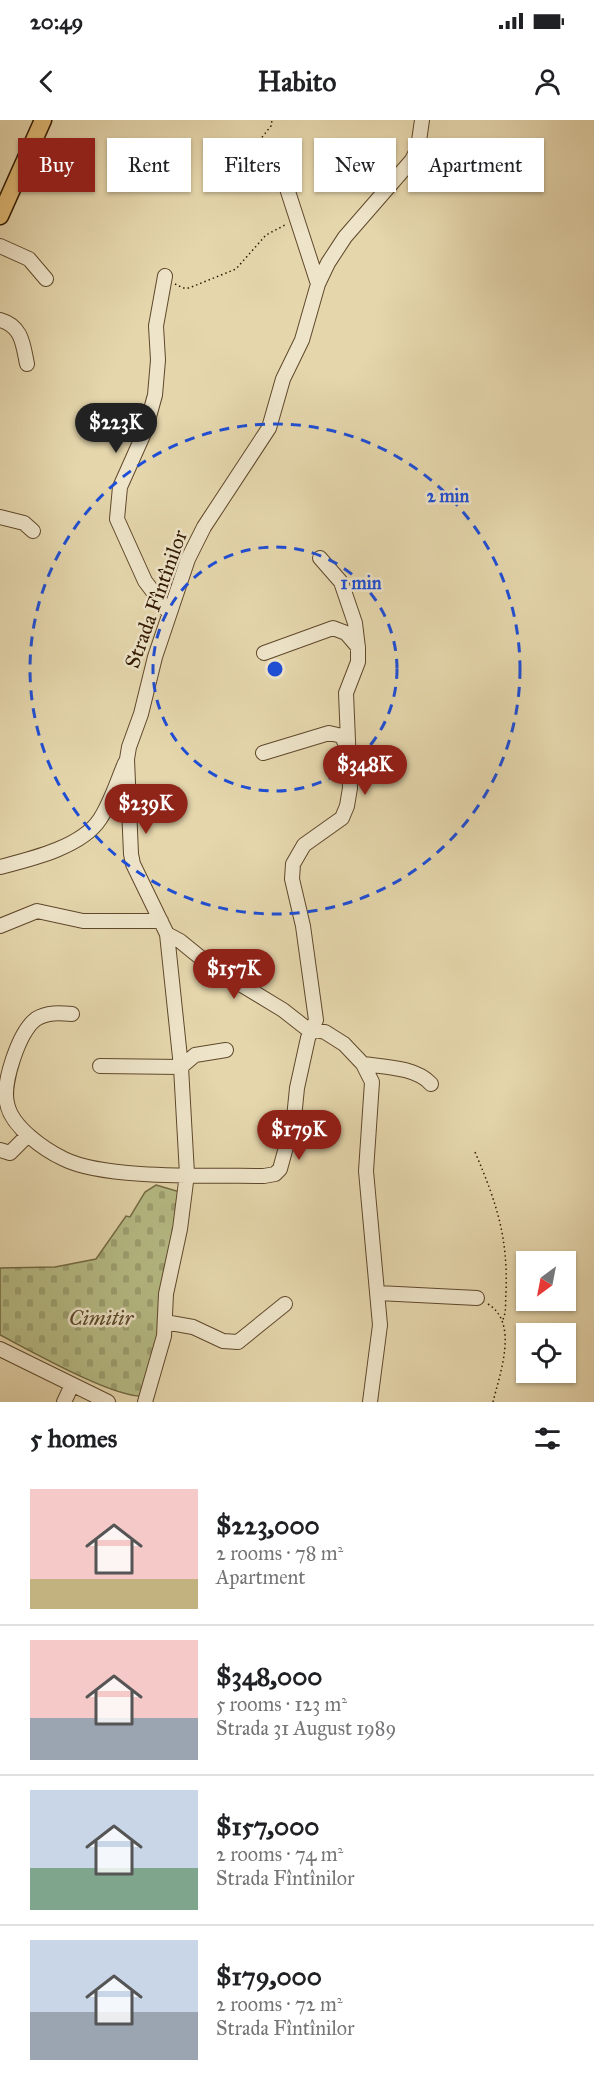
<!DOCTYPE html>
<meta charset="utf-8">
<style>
body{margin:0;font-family:"IM FELL Great Primer",serif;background:#f2f2f2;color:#202124;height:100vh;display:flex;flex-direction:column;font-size:22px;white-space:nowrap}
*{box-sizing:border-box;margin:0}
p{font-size:20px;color:#757577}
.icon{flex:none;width:33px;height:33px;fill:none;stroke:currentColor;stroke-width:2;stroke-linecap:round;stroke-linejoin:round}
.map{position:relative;height:1282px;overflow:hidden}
.side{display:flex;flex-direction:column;background:#fff;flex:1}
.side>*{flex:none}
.guide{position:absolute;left:18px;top:18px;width:558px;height:54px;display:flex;gap:12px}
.needle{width:39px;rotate:212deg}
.controls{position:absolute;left:516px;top:1131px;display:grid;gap:12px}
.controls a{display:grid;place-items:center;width:60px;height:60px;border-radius:0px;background:#fff;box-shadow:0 2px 4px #0004;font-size:30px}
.price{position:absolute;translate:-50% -51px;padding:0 14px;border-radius:21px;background:#8f2418;color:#fff;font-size:20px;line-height:39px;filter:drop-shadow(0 2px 3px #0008)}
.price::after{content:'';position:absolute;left:50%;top:36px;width:18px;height:14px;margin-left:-9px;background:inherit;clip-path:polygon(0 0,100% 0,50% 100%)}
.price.current{background:#222;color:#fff}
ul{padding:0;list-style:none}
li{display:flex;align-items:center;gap:18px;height:150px;padding:0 30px}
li+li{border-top:2px solid #e0e0e0}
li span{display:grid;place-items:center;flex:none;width:168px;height:120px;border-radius:0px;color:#555}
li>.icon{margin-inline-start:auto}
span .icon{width:72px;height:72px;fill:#fffc;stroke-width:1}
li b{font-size:26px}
h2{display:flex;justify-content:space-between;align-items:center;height:72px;padding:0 30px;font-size:26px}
.pill{padding:0 21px;border-radius:0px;background:#fff;box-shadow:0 2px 4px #0004;font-size:21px;line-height:54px}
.pill.current{background:#8f2418;color:#fff}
.status{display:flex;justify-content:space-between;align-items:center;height:42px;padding:0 30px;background:#fff;direction:ltr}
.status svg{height:16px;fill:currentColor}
header{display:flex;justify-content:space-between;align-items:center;height:78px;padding:0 30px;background:#fff;font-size:27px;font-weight:700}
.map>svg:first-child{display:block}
</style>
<div class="status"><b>20:49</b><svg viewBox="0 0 49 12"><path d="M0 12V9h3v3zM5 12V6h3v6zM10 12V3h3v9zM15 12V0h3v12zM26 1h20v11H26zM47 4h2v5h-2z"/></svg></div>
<header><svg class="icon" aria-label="back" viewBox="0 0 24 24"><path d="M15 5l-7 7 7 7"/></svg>Habito<svg class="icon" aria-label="person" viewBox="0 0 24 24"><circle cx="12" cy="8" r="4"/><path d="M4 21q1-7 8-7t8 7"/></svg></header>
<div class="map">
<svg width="594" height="1282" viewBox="0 0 594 1282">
<defs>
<pattern id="cemetery-stones" width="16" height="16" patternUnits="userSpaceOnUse" patternTransform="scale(1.5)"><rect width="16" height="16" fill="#b7bd87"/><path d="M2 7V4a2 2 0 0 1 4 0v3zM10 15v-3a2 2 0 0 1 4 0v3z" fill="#9ea273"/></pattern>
</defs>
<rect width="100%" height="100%" fill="#e5d6ac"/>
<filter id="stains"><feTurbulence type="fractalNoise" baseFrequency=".00333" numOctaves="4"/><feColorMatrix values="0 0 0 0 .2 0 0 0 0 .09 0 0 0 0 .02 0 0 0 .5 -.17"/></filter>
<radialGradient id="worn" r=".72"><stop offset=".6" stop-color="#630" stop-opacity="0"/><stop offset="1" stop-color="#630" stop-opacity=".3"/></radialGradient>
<path fill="url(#cemetery-stones)" stroke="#746b44" stroke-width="1.5" d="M156 1065 180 1072 176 1106 164 1149 160 1212 144 1276C115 1279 29 1230 0 1215V1148L55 1147 96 1139 126 1096 130 1097 145 1072Z"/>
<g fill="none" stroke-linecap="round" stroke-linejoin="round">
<defs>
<path id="minor" d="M281 50 318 164
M0 126 29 139 46 159
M165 156 156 206 158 240 155 275 145 311 120 367 117 399 145 461 169 493
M0 200C22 206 23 224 27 244
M0 397 24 403 33 411
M264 533 333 508 346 513 358 527
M263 633 329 613 342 616 346 626
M0 747C31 739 82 727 100 699 111 682 117 662 125 643
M0 806 37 791 83 801H161
M167 814 180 821 212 847 283 890 306 908 325 912 344 924 363 944 372 962 366 1051 380 1205 370 1282
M72 894C60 893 47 892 36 899 19 912 2 963 7 983 11 1007 45 1030 64 1039 106 1060 215 1055 264 1056L275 1054 280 1049 294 998 297 968 308 918 316 900 303 806 292 759 293 744 304 725 342 698 347 686 350 668 346 573 358 542V528L355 503 341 462 320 438
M363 944C384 947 416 947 431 964
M100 946 181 947 195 935 226 930
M0 1030 10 1033 28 1015
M378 1173 477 1178
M165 1202 193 1207 223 1221 238 1222 285 1184
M0 1229 108 1282
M64 1282 72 1265
M145 1282 164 1216 166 1174 180 1109 187 1054 181 947 167 814 133 744 131 734 127 639 129 627 141 594 155 537 188 439 204 407 269 308 283 259 302 220 318 164 328 143 345 117 412 40 418 28 422 0"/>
<path id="major" d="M0 96 43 0"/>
</defs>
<use href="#minor" stroke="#5f482b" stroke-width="16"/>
<use href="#major" stroke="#321900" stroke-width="19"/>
<path stroke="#321900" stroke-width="1.5" stroke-dasharray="1.5 3" stroke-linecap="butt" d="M214 54 244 23 259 21 271 6 272 0
M175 164 183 168H189L236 149 266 115 285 105
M475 1032C497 1084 508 1117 506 1173 505 1182 507 1193 502 1201
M488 1184C519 1203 500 1253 493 1282"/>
<use href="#minor" stroke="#eee4c9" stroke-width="14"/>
<use href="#major" stroke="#e2bb76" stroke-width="16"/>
</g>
<g fill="none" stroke="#1d4ed8" stroke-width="3" stroke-dasharray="10 8">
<circle cx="275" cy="549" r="122"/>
<circle cx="275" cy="549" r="245"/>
</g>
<g text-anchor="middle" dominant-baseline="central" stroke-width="5" stroke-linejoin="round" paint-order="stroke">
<g font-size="21" fill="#321900" stroke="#eee4c9">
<text transform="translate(156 479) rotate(-70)">Strada Fîntînilor</text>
</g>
<g font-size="21" font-style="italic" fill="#5a4a28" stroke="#eee4c9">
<text x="101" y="1198">Cimitir</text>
</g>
</g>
<circle cx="275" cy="549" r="9" fill="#1d4ed8" stroke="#eee4c9" stroke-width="3"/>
<g font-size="18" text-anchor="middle" font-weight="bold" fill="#1d4ed8" stroke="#eee4c9" stroke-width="5" stroke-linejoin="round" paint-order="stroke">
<text x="448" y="382">2 min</text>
<text x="361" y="469">1 min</text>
</g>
<rect width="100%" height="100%" filter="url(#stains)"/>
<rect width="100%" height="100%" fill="url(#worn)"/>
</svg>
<div class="controls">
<a><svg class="needle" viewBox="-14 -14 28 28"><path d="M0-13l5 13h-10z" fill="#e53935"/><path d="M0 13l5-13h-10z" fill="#757577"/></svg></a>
<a><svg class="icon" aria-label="locate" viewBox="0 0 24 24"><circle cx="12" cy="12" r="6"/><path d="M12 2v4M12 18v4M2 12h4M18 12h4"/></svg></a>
</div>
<b class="price current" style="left:116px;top:334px">$223K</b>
<b class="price" style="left:365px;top:676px">$348K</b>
<b class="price" style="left:146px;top:715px">$239K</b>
<b class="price" style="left:234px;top:880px">$157K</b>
<b class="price" style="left:299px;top:1041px">$179K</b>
<div class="guide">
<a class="pill current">Buy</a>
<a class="pill">Rent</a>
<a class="pill">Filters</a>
<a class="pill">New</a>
<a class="pill">Apartment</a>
</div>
</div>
<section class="side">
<h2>5 homes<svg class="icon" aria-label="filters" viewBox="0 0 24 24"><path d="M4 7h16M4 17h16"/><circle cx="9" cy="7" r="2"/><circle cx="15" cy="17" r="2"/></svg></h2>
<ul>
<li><span style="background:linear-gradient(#f6c9c9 75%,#c2b280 0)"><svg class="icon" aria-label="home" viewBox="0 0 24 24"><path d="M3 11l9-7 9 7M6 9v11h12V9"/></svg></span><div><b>$223,000</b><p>2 rooms · 78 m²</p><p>Apartment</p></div></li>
<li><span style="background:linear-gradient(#f6c9c9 65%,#9aa5b1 0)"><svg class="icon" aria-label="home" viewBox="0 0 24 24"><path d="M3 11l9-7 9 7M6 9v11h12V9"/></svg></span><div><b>$348,000</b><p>5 rooms · 123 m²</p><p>Strada 31 August 1989</p></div></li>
<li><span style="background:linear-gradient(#c9d6e8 65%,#7fa58c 0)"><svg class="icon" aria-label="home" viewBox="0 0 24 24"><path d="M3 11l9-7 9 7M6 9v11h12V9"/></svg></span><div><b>$157,000</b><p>2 rooms · 74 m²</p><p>Strada Fîntînilor</p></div></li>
<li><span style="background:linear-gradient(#c9d6e8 60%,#9aa5b1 0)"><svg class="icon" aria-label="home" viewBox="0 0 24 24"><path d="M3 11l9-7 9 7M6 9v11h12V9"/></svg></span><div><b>$179,000</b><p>2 rooms · 72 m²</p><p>Strada Fîntînilor</p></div></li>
</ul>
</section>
